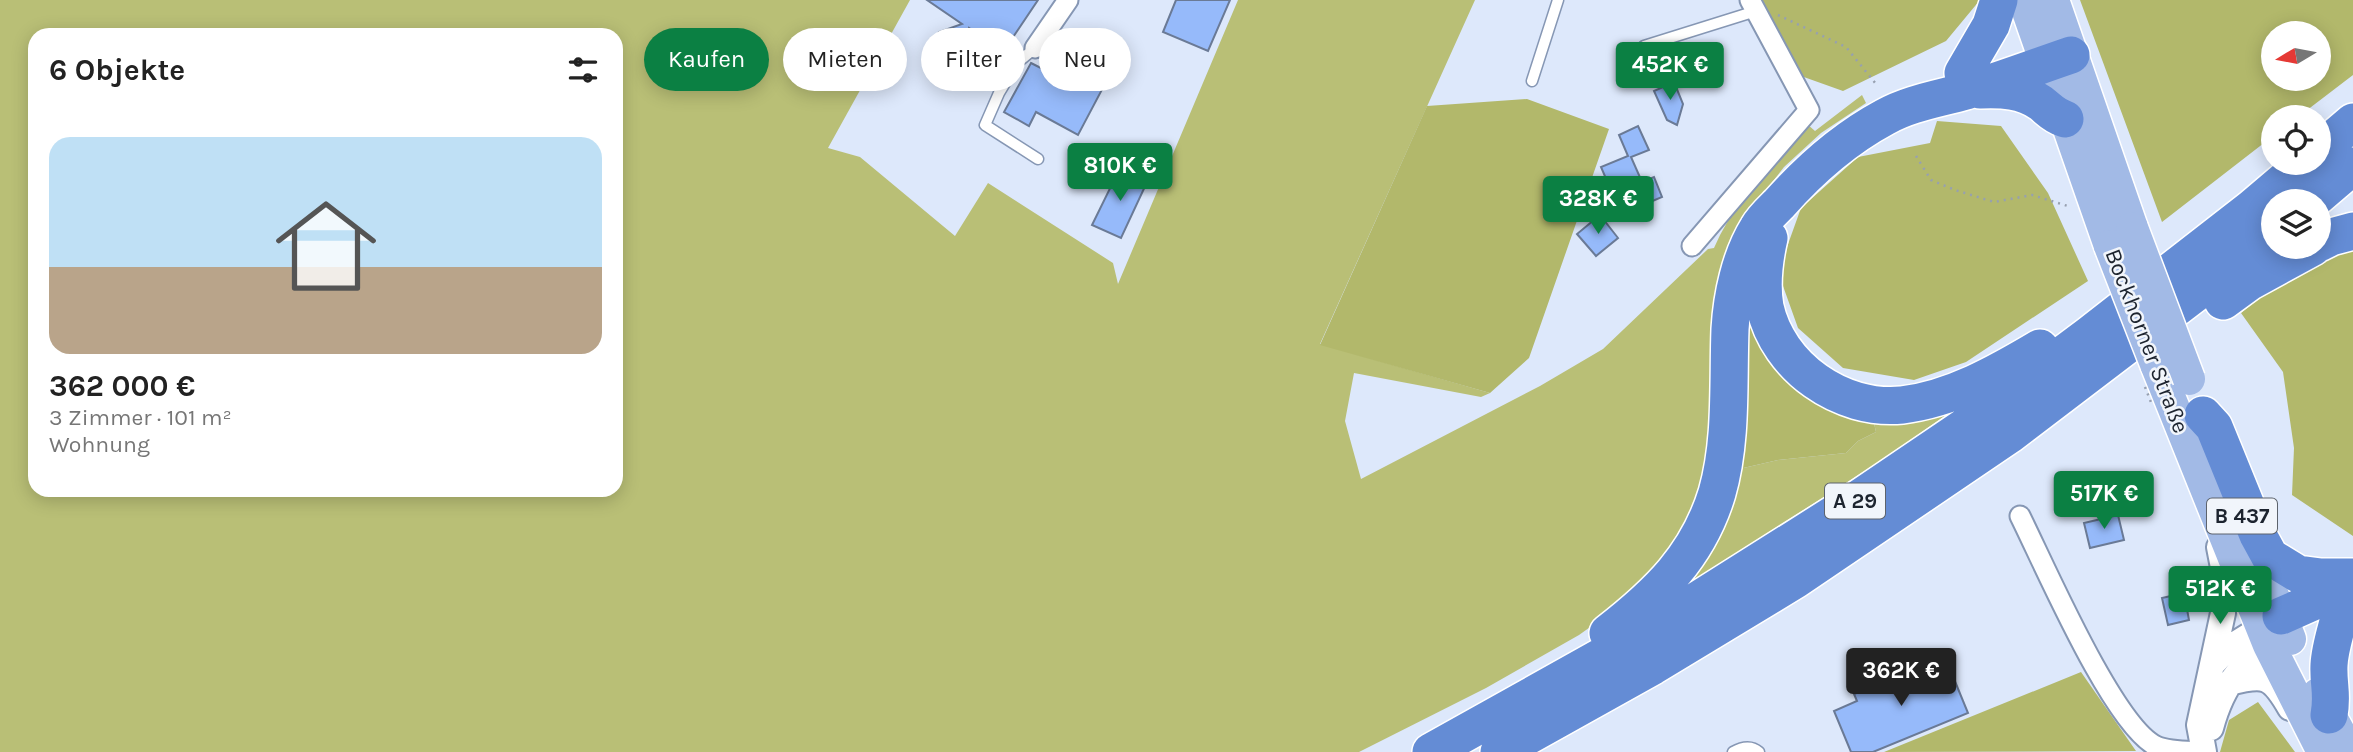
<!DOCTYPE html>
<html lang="de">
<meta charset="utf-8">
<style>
body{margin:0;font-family:Karla,sans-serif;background:#f2f2f2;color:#222;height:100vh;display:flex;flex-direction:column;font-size:26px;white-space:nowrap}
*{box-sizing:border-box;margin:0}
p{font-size:23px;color:#767676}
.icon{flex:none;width:38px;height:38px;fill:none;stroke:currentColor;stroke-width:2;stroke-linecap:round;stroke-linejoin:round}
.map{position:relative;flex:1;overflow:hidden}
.panel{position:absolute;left:28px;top:28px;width:595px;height:469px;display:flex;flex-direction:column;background:#fff;border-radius:21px;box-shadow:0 4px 18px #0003}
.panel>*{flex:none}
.hud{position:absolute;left:644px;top:28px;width:665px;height:63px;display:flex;gap:14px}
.needle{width:46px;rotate:260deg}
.buttons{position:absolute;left:2261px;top:21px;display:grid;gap:14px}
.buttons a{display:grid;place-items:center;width:70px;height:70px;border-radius:50%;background:#fff;box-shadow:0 4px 18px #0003;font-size:35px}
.price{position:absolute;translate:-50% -60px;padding:0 16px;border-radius:7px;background:#0b8043;color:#fff;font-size:23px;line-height:46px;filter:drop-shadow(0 2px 4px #0008)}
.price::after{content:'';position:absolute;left:50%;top:42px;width:21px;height:16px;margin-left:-10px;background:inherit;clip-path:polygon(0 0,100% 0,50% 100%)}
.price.active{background:#222;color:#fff}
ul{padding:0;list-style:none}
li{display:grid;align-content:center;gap:14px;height:371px;padding:0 21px}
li+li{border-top:2px solid #e0e0e0}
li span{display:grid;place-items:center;height:217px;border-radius:21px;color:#555}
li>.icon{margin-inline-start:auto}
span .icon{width:126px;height:126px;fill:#fffc;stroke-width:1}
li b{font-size:30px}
h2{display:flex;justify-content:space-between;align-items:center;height:84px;padding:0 21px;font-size:30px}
.tag{padding:0 24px;border-radius:32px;background:#fff;box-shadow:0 4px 18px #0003;font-size:24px;line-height:63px}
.tag.active{background:#0b8043;color:#fff}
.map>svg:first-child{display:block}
</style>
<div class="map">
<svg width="2353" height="752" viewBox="0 0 2353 752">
<rect width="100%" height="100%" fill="#dde8fb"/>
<path fill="#b9bf76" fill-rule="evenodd" d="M0 0H910L828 148 860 157 955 236 988 183 1113 263 1118 284 1238 0H1475L1320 344 1490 393 1481 397 1354 373 1345 421 1361 479 1540 386 1603 349 1708 249 1714 248C1735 199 1773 163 1807 124L1815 131 1862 95 1866 103 1821 133 1784 167 1752 208 1713 404 1704 485 1685 531 1624 603 1579 635 1486 688 1359 752H0ZM35 35H616V490H35Z
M1987 386 1885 458 1664 599 1739 469 1778 460 1846 453 1858 441 1876 432 1871 410Z"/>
<path fill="#b2b86b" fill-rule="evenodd" d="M1759 0H1980L1946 41 1843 91 1801 76Z
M2080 0H2353V75L2298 117H2273V136L2162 222ZM2273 33H2319V79H2273Z
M1527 99 1609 129 1529 358 1490 393 1320 345 1427 106Z
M1937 121 2001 126 2048 193 2088 281 1966 362 1914 380 1843 368 1798 328 1778 272 1801 208 1858 157 1930 143Z
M2353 251V536L2292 495 2294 448 2283 372 2241 313 2308 259Z
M1746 319 1767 331 1871 410 1876 432 1858 441 1846 453 1778 460 1739 469Z
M2081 672 2136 751 1884 752Z
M2258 702 2295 752H2220L2229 720Z"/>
<path fill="#96bafa" stroke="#6a7a96" stroke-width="2" d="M927 0H1038L1003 52 969 28 963 58 959 62 949 65 934 58 931 53V41L939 32 962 24Z
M1176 0H1230L1208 51 1163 32Z
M1031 63 1082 89 1090 73 1106 82 1078 135 1036 112 1029 126 1004 112Z
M1674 82 1683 104 1677 125 1667 120 1654 91Z
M1638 126 1649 150 1631 157 1642 182 1654 177 1662 197 1634 209 1625 189 1613 195 1601 167 1628 156 1619 135Z
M1120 168 1148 180 1121 238 1092 225Z
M1600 215 1618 238 1596 256 1577 234Z
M2118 515 2124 540 2090 548 2084 523Z
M2184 593 2189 620 2168 625 2162 598Z
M1945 657 1968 713 1873 752H1851L1834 711 1857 701 1854 694Z"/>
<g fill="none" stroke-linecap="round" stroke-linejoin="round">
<defs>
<path id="service" d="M1035 48 1017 63 999 93 985 125 1038 159
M1639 72 1644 46 1756 11
M1532 81 1558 0
M1733 752C1742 747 1751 745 1759 752"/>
<path id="minor" d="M1035 48 1068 0
M1692 246 1809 110 1750 0
M2020 516C2044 564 2113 725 2156 746 2170 752 2189 751 2204 752"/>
<path id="tertiary" d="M2213 664 2227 649 2277 618
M2229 683C2265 674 2271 675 2290 708
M2211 728C2223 683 2243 659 2284 638
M2204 752 2199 725 2223 613 2225 578 2219 547"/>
<path id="primary" d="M2024 0 2110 246
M2053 0 2132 228
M2156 364 2269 645 2323 752
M2250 537 2290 639
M2318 694 2350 752"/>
<path id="motorway" d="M1963 73 1991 25 1999 0
M1980 90C2002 89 2023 90 2041 103 2050 110 2053 115 2065 119
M2319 151 2353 122
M2312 201 2353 166
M1769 238C1764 260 1761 284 1765 307 1778 367 1841 411 1902 405 1952 399 1998 373 2040 348
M2319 243 2331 237 2353 231
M2223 301 2249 282 2313 247
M2203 415 2214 427 2258 535 2270 557 2298 574 2321 577H2353
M2281 616 2353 584
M1608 633C1658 594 1698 556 1717 493 1732 441 1728 383 1730 329 1732 296 1740 257 1758 228 1763 219 1772 211 1779 204 1810 169 1844 139 1885 117 1910 103 1938 99 1966 91 2001 80 2036 67 2071 55
M2329 715C2333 694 2328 685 2329 665 2330 645 2338 625 2342 606
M1431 752 1660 624 1858 499 1982 415 2089 335 2252 208 2305 163
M1499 752 1653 666 1795 580 2009 435 2273 234"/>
</defs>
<use href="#service" stroke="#8697b4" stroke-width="13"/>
<use href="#minor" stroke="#8697b4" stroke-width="23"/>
<use href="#tertiary" stroke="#8697b4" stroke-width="28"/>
<use href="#primary" stroke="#fff" stroke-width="35"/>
<use href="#motorway" stroke="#fff" stroke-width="40"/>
<path stroke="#97a0b0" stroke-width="2.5" stroke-dasharray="2 5" stroke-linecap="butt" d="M1778 15 1846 47 1876 84
M1916 156 1931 180 1955 190 1994 202 2032 195 2071 207"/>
<use href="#service" stroke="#fff" stroke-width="10"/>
<use href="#minor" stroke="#fff" stroke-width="19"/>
<use href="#tertiary" stroke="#fff" stroke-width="24"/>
<use href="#primary" stroke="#a2bae6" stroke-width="32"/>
<use href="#motorway" stroke="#648cd5" stroke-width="37"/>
<defs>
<path id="primary-bridge" d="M2132 228 2189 379
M2110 246 2156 364"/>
</defs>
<use href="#primary-bridge" stroke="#fff" stroke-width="35" stroke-linecap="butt"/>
<path stroke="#97a0b0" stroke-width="2.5" stroke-dasharray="2 5" stroke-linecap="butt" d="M2145 387 2152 405"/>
<use href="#primary-bridge" stroke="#a2bae6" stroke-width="32"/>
</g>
<g text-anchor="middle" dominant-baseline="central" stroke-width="5" stroke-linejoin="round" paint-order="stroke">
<g fill="#f1f5fb" stroke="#5d636c" stroke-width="2">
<rect x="1825" y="483.5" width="60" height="35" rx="5"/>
<rect x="2207" y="498.5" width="70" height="35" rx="5"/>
</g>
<g font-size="21" font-weight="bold" fill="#1d242f">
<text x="1855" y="501">A 29</text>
<text x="2242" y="516">B 437</text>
</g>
<g font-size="23" fill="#1d242f" stroke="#f1f5fb">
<text transform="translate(2147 341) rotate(69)">Bockhorner Straße</text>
</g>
</g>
</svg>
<div class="buttons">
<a><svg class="needle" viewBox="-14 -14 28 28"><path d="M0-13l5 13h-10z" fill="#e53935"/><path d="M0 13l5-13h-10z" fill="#767676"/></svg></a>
<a><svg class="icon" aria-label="locate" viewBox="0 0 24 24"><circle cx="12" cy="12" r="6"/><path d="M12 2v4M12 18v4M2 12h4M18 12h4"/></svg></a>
<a><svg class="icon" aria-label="layers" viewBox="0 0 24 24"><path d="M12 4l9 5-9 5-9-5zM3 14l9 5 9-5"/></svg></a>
</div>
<b class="price" style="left:1670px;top:102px">452K €</b>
<b class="price" style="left:1120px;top:203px">810K €</b>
<b class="price" style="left:1598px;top:236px">328K €</b>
<b class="price" style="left:2104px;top:531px">517K €</b>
<b class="price" style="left:2220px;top:626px">512K €</b>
<b class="price active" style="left:1901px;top:708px">362K €</b>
<div class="hud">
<a class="tag active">Kaufen</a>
<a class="tag">Mieten</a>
<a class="tag">Filter</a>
<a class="tag">Neu</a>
</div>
<section class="panel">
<h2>6 Objekte<svg class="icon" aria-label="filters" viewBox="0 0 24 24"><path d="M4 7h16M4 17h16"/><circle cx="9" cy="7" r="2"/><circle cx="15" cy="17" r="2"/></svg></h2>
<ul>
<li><span style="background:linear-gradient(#bfe0f5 60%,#b9a48a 0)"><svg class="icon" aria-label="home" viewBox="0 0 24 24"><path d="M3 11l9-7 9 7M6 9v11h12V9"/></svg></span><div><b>362 000 €</b><p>3 Zimmer · 101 m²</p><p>Wohnung</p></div></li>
</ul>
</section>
</div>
